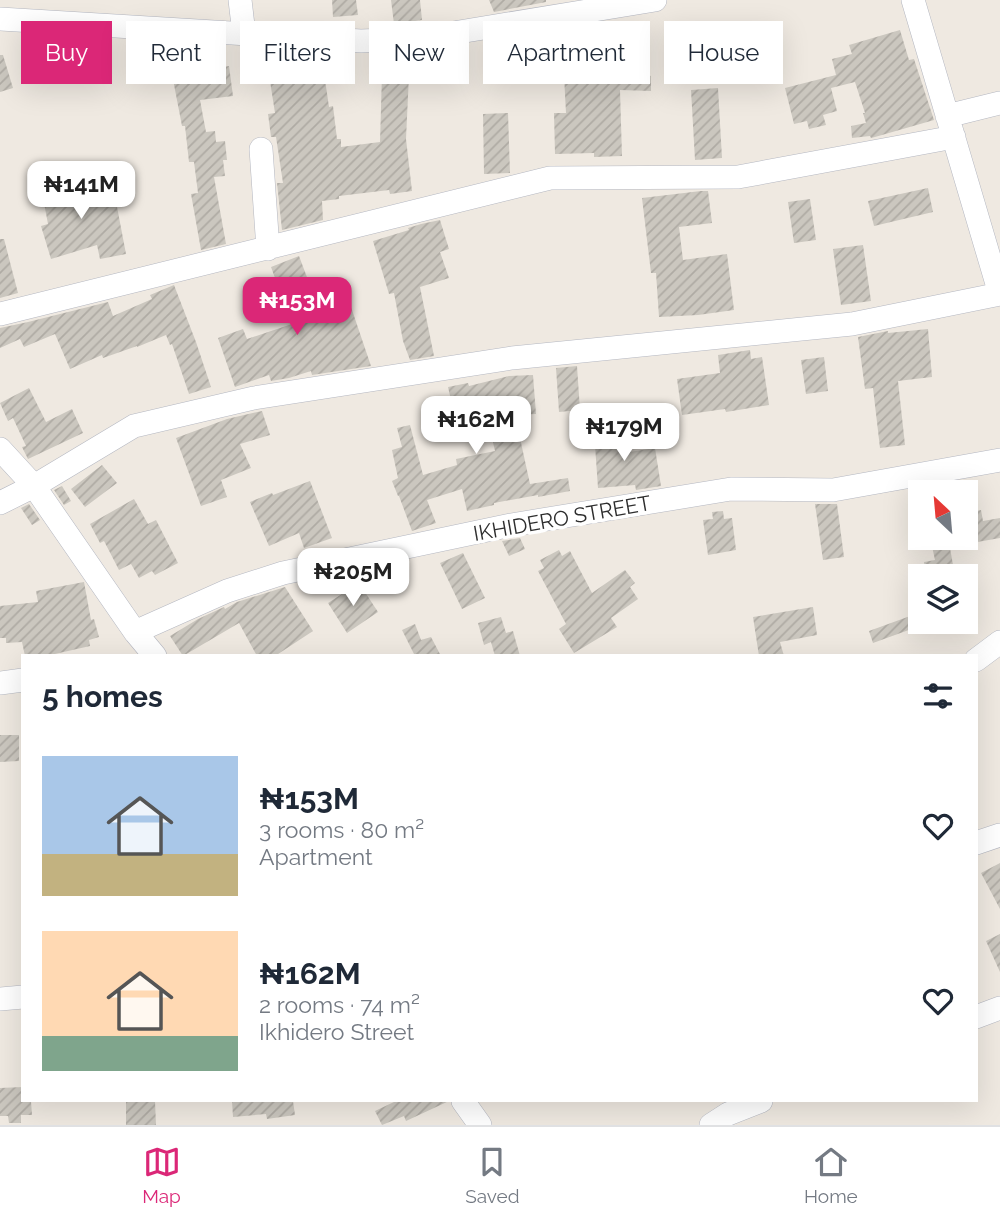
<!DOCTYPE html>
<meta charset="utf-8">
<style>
body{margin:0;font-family:Raleway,sans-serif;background:#f6f6f7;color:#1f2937;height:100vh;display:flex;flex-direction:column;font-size:26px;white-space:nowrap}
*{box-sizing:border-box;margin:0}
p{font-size:23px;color:#747a83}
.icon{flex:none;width:38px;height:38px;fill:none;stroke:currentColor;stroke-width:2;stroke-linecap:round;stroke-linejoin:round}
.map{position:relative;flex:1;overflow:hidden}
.panel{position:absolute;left:21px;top:654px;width:957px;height:448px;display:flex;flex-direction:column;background:#fff;border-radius:0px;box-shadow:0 7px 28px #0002}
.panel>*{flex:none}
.guide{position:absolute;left:21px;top:21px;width:959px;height:63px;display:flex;gap:14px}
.needle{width:46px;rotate:334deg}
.controls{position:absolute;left:908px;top:480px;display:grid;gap:14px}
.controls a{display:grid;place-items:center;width:70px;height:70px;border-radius:0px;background:#fff;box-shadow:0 7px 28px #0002;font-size:35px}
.price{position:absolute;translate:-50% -60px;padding:0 16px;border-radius:14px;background:#fff;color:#222;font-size:23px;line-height:46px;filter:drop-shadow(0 2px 4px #0008)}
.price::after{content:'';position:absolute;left:50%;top:42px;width:21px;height:16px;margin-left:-10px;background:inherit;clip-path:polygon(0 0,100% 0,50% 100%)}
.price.active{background:#db2777;color:#fff}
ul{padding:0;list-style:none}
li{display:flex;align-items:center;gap:21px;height:175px;padding:0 21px}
li span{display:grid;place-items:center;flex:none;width:196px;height:140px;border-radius:0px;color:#555}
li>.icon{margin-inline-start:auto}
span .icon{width:84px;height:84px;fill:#fffc;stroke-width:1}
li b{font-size:30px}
h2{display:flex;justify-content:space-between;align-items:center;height:84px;padding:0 21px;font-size:30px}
.pill{padding:0 24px;border-radius:0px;background:#fff;box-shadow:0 7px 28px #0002;font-size:24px;line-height:63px}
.pill.active{background:#db2777;color:#fff}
.menu{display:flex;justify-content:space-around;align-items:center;height:98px;border-top:2px solid #e0e1e3;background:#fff;font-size:19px;color:#747a83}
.menu a{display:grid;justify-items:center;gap:4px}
.menu .active{color:#db2777}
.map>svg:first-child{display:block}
</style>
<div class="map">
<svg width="1000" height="1125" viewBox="0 0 1000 1125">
<defs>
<pattern id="building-hatch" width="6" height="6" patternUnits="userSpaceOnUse" patternTransform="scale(1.75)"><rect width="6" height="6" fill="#cbc7bf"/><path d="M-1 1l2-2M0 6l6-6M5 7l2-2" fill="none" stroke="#afaba4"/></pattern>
</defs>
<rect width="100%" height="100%" fill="#efe9e1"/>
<path fill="url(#building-hatch)" d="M332 0H356L358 15 333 17Z
M391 0H420L422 20 394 24Z
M489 0H546V2L494 12Z
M900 30 909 60 914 59 934 120 875 137 871 138 870 136 852 138 851 126 866 123 863 113H865L855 82 831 88 837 111 823 115 826 125 809 129 807 121 794 124 785 88 836 75 832 59 852 54 849 45Z
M88 43 95 79 68 84 60 49Z
M617 44 618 67H647V75L651 76V91L620 90 622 156 594 157V153L555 154 554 113H566L563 56 580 54 579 46Z
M0 55H3L13 88 0 92Z
M193 65 195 72 229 66 233 96 200 100 206 132 215 131 216 142 225 141 227 160H223L225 176 214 177 226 244 201 250 191 194 198 193 194 162H189L185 126H182L171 69Z
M324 73 329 107 333 106 337 139H341V147L380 142 382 74 409 75 406 139 412 191 390 194 389 190 339 196V199L322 201 323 220 282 230 277 183H283L276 137H271L268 114 275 113 270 81Z
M718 88 722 158 695 160 691 90Z
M508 113 510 173 484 174 483 114Z
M69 177 73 199 114 191 126 254 100 259 97 245 51 259 41 226 48 224 40 182Z
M928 188 933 212 874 226 868 201Z
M701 191H708L712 223 679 227 683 260 727 254 734 310 698 315 659 317 656 273H651L642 198Z
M810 199 816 240 794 243 788 202Z
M440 220 449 249 440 252 449 278 420 287 434 356 410 360 403 341 394 293 389 294 373 241 409 230 408 228 421 224Z
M0 239H4L18 293 0 298Z
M863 245 871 301 841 305 833 249Z
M299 256 322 317 351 307 371 366 312 375 311 371 289 378 271 381 269 375 235 387 218 338 243 329 247 339 292 324 271 267Z
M174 285 196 342 211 387 189 394 172 344 170 345 166 335 137 347V346L103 358 102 355 70 369 55 334 24 347 20 339 0 348V328L28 322 108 302 113 316 152 299 150 295Z
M928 329 932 377 898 381 905 445 880 448 873 388 865 389 858 337 888 331V333Z
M750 350 751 359 762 357 769 405 726 412 725 409 682 415 677 379 720 373 718 355Z
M824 357 828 391 806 394 801 360Z
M577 366 580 410 559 412 556 368Z
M533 375 536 414 515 415 530 484 568 478 570 491 538 497V495L494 503V505L467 511 462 489 427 500 436 523 412 531 399 496H398L392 481 398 478 392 450 402 447 397 428 410 425 423 475 457 465 456 459 495 451 484 404 453 409 448 387 468 383 469 386 509 376Z
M29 388 46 422 72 409 83 433 28 459 22 447 26 446 13 418 8 421 0 403Z
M262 411 270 435 240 444 251 468 221 480 227 497 201 506 176 438 227 419Z
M621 429 623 453 655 448 661 486 636 490 635 485 598 488 594 431Z
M102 465 117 483 85 507 71 489Z
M310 481 332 538 304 548 299 533 269 546 250 502 272 493 273 495Z
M62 486 71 501 64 505 54 490Z
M134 499 148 524 156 520 178 563 155 575 152 571 139 578 131 564 119 570 104 541 100 543 90 524Z
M29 504 40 520 32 525 21 508Z
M815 504H837L844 557 823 560Z
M981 510 983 521 1000 518V538L966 544V513Z
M723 511 724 519 732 518 736 550 708 555 703 520 713 519 712 512Z
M930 537H948L955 576H926L924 562 935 560Z
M520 538 525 549 509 556 502 541Z
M559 550 562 556 570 551 592 593 625 570 635 583 630 587 638 599 611 618 617 627 574 653 559 629 566 624 538 571 544 568 540 560Z
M463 553 485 598 462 609 440 563Z
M84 582 91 620 94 619 99 637 89 640 90 646 46 656H25L22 642 6 643V638H0V606L38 602 36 591Z
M359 583 378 612 347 633 328 603Z
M285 587 313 631 275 656H257L239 623 183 656 170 636 198 619 224 607 225 609 237 602Z
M813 607 817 635 780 642 784 656H759L753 617Z
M913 615 917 627 873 643 869 631Z
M501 617 506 633 513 631 520 656H495L491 642 484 645 478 623Z
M415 624 421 640 431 637 441 656H415L402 630Z
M0 735H19V761L0 762Z
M1000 863V909L981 873Z
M1000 934V972L986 941Z
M23 1087V1101H31L32 1115H21V1123H9L8 1116H0V1088Z
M126 1101H155L156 1125H126Z
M232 1101H293L295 1115 267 1119 266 1114 233 1117Z
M396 1101H449L406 1121 404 1116 382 1125 375 1111Z"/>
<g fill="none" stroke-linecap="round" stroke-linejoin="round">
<defs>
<path id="minor" d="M240 0 244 34
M913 0 1000 294
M0 19 361 41 386 40 447 34 655 0
M947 116 1000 103
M261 149 268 249
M0 314 550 178 738 177 954 137
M0 449 34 486 135 632 155 656
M0 503 34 486 134 426 254 398 512 358 852 324 1000 294
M135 632 227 591 283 573 511 525 731 489 833 490 1000 460
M976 660 1000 642
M0 683 23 680
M976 843 1000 835
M0 999 23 997
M976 1017 1000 1008
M463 1101 480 1125
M711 1125 728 1114 761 1101"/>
</defs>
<use href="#minor" stroke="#b4b7c1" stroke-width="24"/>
<use href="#minor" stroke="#fff" stroke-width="23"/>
</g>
<g text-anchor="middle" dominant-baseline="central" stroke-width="7" stroke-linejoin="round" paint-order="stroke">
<g font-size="21" fill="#2e2e2e" stroke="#fff">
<text transform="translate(562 518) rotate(-10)">IKHIDERO STREET</text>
</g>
</g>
</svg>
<div class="controls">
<a><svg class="needle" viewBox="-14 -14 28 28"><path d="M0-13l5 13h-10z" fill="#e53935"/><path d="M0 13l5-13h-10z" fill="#747a83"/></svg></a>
<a><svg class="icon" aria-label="layers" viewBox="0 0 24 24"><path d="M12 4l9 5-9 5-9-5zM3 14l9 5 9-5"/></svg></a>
</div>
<b class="price" style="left:81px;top:221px">₦141M</b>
<b class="price active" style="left:297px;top:337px">₦153M</b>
<b class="price" style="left:476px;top:456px">₦162M</b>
<b class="price" style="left:624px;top:463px">₦179M</b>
<b class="price" style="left:353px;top:608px">₦205M</b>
<div class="guide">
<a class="pill active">Buy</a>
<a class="pill">Rent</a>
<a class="pill">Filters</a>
<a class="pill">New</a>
<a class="pill">Apartment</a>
<a class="pill">House</a>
</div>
<section class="panel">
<h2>5 homes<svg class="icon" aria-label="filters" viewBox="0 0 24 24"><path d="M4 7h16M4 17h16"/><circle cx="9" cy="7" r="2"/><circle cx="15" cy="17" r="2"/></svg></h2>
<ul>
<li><span style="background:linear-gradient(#a9c7e8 70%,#c2b280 0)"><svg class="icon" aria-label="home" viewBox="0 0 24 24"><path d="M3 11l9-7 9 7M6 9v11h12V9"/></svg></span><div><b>₦153M</b><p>3 rooms · 80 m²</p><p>Apartment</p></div><svg class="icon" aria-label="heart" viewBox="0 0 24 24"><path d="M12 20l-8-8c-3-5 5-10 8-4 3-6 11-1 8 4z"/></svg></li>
<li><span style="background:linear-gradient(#ffd9b3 75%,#7fa58c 0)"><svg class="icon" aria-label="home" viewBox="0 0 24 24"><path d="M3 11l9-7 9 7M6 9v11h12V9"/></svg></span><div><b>₦162M</b><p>2 rooms · 74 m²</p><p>Ikhidero Street</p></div><svg class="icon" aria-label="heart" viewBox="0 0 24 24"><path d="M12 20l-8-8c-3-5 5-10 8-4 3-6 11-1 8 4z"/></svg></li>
</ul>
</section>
</div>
<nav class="menu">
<a class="active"><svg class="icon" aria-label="map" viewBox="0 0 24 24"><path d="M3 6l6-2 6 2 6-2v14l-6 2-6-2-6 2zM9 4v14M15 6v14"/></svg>Map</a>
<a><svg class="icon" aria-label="saved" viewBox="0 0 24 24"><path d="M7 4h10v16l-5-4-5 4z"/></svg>Saved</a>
<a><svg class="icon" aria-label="home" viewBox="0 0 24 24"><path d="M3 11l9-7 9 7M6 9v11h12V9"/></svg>Home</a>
</nav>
